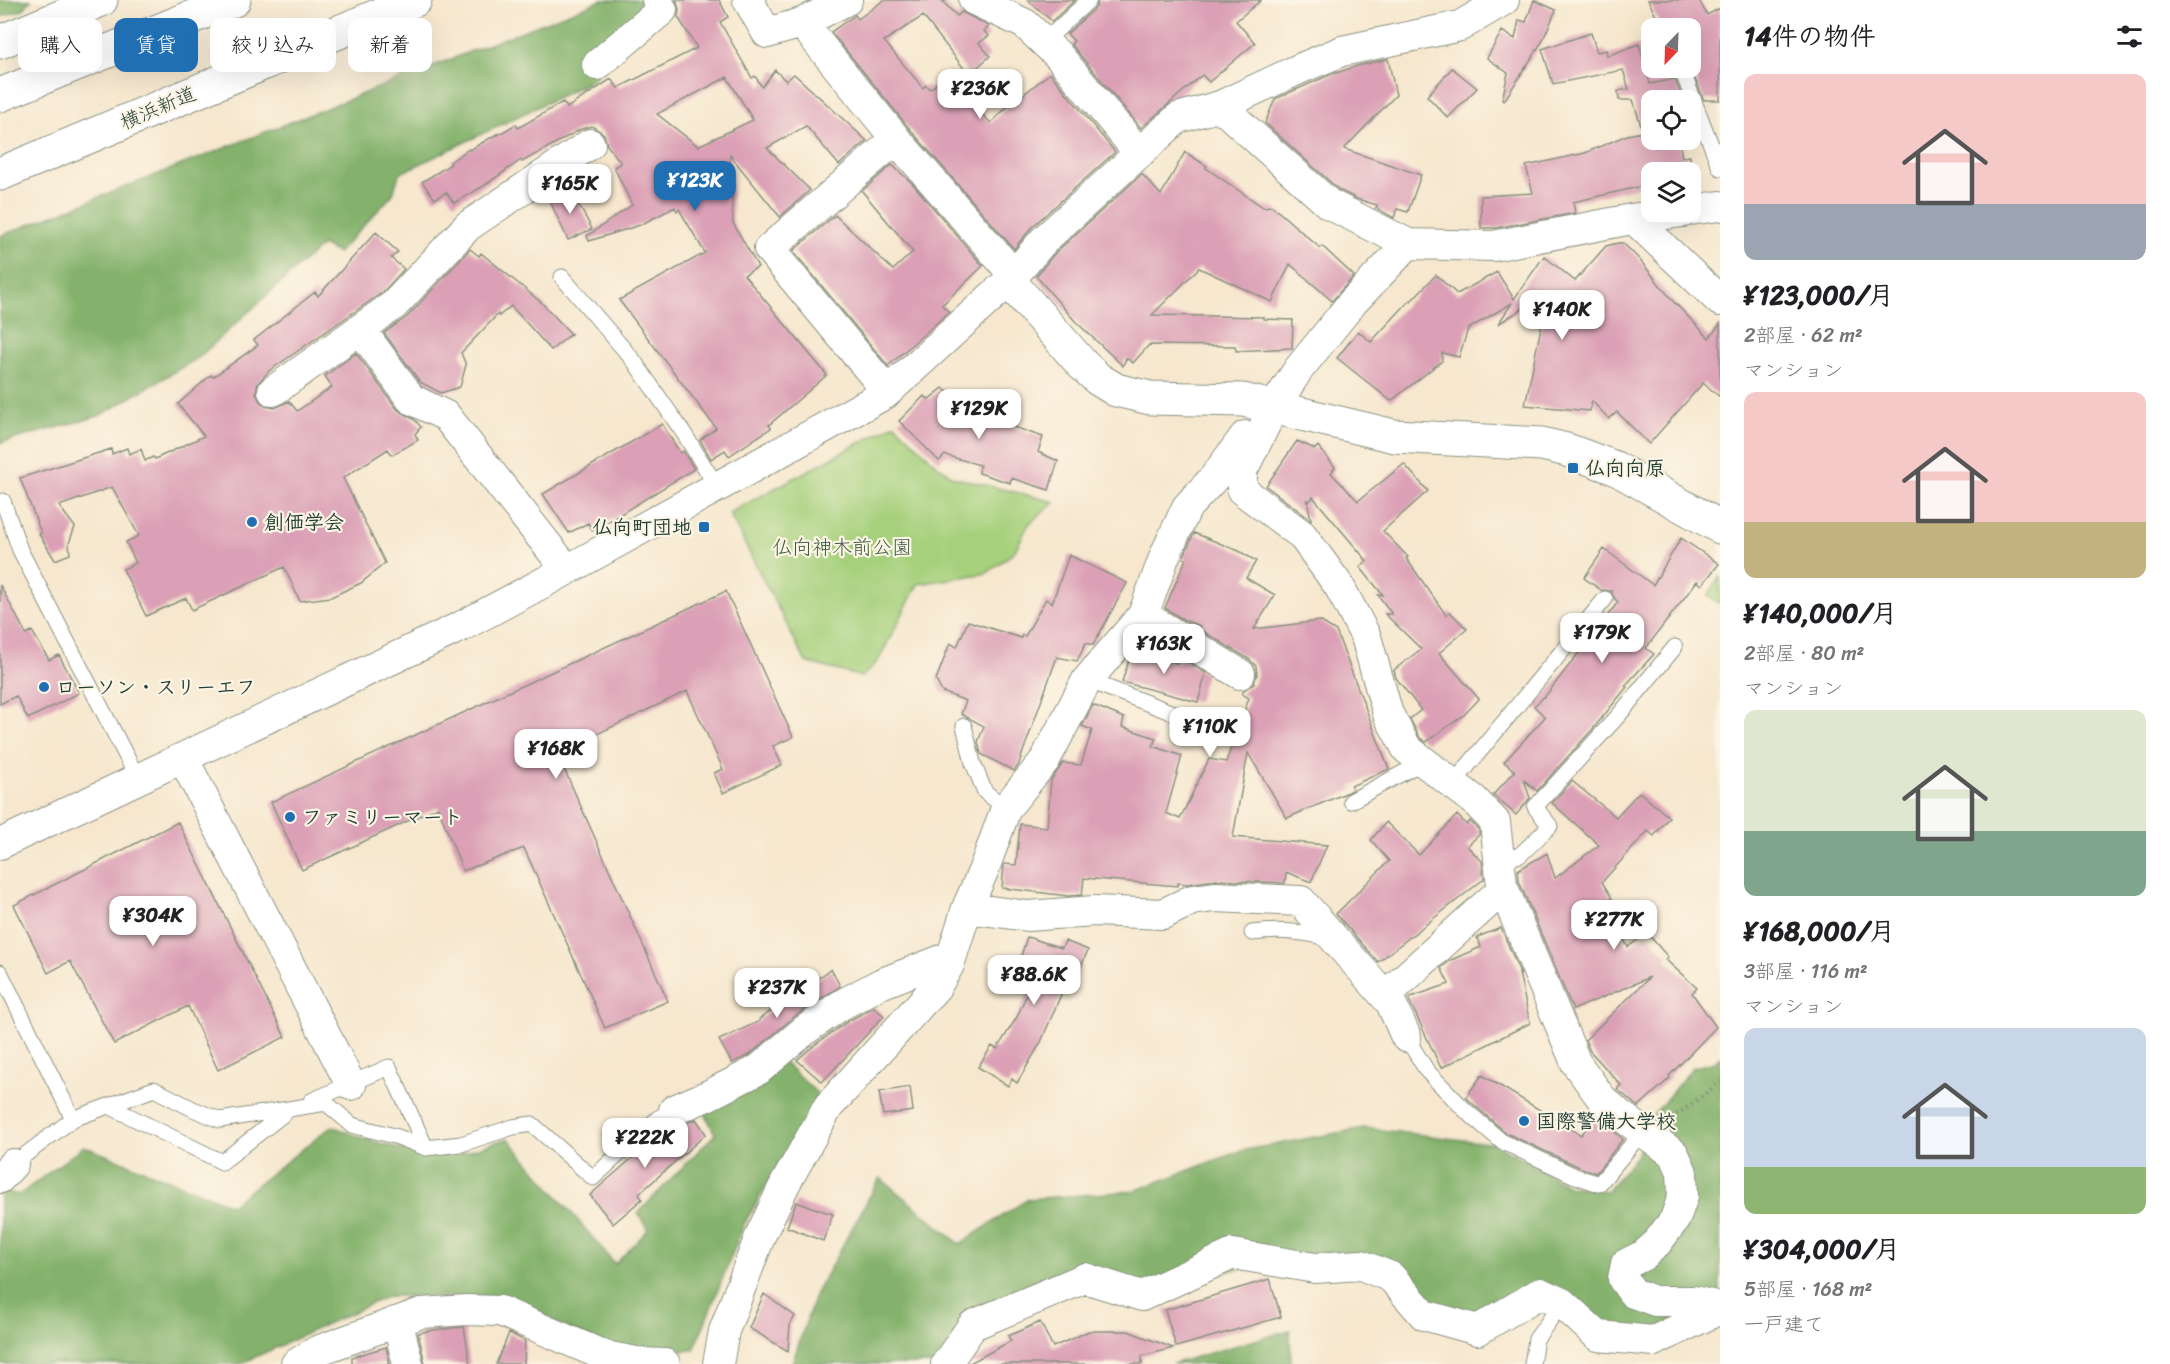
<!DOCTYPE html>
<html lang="ja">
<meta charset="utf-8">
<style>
body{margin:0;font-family:Sriracha,"Klee One",sans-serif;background:#f2f2f2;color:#202124;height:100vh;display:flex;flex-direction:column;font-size:22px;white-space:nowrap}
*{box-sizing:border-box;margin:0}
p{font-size:20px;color:#757577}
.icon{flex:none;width:33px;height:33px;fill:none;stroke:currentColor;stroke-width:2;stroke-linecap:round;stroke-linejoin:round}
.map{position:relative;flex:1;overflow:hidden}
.sheet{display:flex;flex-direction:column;background:#fff;width:450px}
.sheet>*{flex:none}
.top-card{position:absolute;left:18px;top:18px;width:570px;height:54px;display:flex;gap:12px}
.needle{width:39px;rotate:203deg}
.tools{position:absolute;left:1641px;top:18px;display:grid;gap:12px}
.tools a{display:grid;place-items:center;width:60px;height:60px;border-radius:12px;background:#fff;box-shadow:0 6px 24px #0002;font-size:30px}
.price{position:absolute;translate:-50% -51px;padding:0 14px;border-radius:12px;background:#fff;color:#222;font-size:20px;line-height:39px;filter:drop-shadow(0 2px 3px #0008)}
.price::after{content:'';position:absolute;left:50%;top:36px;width:18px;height:14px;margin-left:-9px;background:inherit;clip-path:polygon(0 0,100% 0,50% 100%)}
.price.active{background:#1f6fb2;color:#fff}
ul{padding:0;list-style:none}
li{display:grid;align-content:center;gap:12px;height:318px;padding:0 24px}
li span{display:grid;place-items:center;height:186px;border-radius:12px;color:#555}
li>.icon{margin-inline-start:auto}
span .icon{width:108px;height:108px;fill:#fffc;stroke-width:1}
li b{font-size:26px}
h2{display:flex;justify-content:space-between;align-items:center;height:72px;padding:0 24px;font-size:26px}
.chip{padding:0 21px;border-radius:12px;background:#fff;box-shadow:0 6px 24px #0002;font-size:21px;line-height:54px}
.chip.active{background:#1f6fb2;color:#fff}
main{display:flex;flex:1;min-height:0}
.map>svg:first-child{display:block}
</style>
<main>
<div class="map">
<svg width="1720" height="1364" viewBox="0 0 1720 1364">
<rect width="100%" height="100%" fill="#fcf5e5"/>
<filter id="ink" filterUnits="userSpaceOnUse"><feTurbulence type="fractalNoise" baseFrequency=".0167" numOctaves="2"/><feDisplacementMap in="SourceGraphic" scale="12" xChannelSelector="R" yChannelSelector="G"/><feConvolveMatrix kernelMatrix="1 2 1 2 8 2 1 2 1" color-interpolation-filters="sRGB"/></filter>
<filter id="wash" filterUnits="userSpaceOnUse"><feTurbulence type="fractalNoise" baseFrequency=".008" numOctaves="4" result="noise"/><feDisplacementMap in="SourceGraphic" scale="24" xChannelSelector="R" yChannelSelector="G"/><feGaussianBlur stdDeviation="1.35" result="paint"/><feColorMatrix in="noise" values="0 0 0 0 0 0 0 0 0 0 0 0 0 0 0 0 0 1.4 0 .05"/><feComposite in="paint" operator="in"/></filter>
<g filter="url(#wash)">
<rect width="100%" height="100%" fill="#f6e7ce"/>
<path fill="#a6d07c" stroke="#628658" stroke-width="1.5" d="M895 424 937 465 953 477 1055 502 1029 524 1014 552 987 573 918 584 878 661 862 677 806 662 729 513Z
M1720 577V604L1708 595Z"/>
<path fill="#84b26c" stroke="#527850" stroke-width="1.5" d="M0 0H31L23 10 0 17Z
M602 0H644L646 3 596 76 587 83 399 174 393 194 338 253 322 245 198 358 99 416 0 443V236Z
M1720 1057V1291L1655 1331 1601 1328 1570 1294 1474 1320 1430 1307 1395 1271 1289 1258 1141 1290 1084 1270 937 1364H792L815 1295 880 1178 960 1244 1028 1199 1134 1191 1240 1151 1364 1128 1496 1144 1568 1186 1607 1191 1637 1155 1655 1113 1692 1068 1715 1062Z
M783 1061 823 1099 772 1176 745 1222 694 1350 640 1353 609 1347 501 1297 388 1296 240 1364H0V1190L19 1195 84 1146 231 1205 332 1126 368 1140 429 1157 465 1152 508 1138 615 1264 648 1230 638 1213 715 1134 703 1109Z
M1290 1330 1291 1364H1172Z"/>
<g id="blocks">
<path fill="#dba0b6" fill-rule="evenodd" d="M676 0H719L728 17 720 22 752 78 755 76 762 87 775 70 786 81 794 74 867 141 839 165 806 126 767 148 810 190 780 217 730 155 733 223 758 267 744 275 827 375 769 425 771 428 729 456 725 450 711 459 700 440 716 428 619 300 705 253 679 209 677 211 675 207 640 225 589 241 587 236 632 205 614 167 621 163 607 145 604 134 592 126 581 129 522 162 521 160 482 187 454 203 446 192 435 199 422 182 451 164 450 162 469 149 470 150 497 134 498 135 516 124 518 128 563 102 567 108 611 79 618 88 697 48 678 17 679 9ZM727 77 753 120 698 146 657 114Z
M884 0H947L943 2 957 16 962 12 989 26 984 31 989 36 979 43 990 56 969 75 923 16 884 41 923 88 926 85 930 89 945 77 991 123 1013 101 1014 102 1050 73 1115 152 1032 227 1014 249 909 128 831 32 855 15 858 19Z
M1028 0H1075L1052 21Z
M1098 0H1261L1236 21 1255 43 1209 82 1202 75 1141 128 1071 44 1074 41 1067 34 1096 7Z
M1534 0 1556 10 1542 42 1504 101 1502 100 1508 73 1487 58 1502 31 1515 39 1519 20 1526 22Z
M1648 0H1699L1707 15 1720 8V100H1704L1690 67V28H1662Z
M1591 33 1597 52 1606 50 1607 56 1639 44 1650 84 1675 79 1683 100H1652V140H1679L1682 157 1690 156 1692 177 1690 178V172H1652V196L1649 197 1647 185 1573 202 1575 213 1496 228H1481V196L1533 193 1526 166 1585 153 1627 135 1643 132 1633 100H1619L1618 91 1629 89 1623 70 1553 84 1542 49Z
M1388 59 1396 95 1344 149 1421 175 1408 212 1397 209 1394 218 1376 208 1377 205 1357 199 1339 190 1265 123 1275 99 1327 76 1357 66Z
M1452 68 1477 88 1448 118 1427 96Z
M1185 152 1207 166 1206 168 1263 207 1272 206 1320 248 1322 246 1354 276 1332 301 1290 264 1272 302 1199 268 1152 315 1264 317V319L1293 320 1292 348 1236 351 1235 346 1149 345 1133 363 1126 358 1123 366 1075 321 1036 276 1056 252 1142 174 1161 195Z
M892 165 912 183 983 266 942 305 949 312 888 366 793 251 835 215 893 270 913 252 862 191Z
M570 189 592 229 568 240 549 199Z
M376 232 398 252 391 258 404 269 383 292 269 371 258 383 256 392 259 400 265 406 275 408 289 401 297 411 332 387 325 376 356 353 397 409 415 420 421 427 415 434 418 440 392 455 388 449 343 478 385 563 361 583 331 597 300 601 284 567 192 610 186 598 146 616 123 569 136 563 126 542 139 536 112 487 59 506 75 527 69 543 70 554 55 560 39 534 41 533 20 478 111 449 112 454 127 448 129 454 141 449 145 461 153 457 155 459 204 436 178 404 211 375 213 377 258 345 254 340 315 292 318 296Z
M1618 243H1623L1639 259 1672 300 1709 338 1720 324V397L1703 383 1649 444 1617 412 1609 419 1592 401 1590 411 1525 405 1548 293 1498 324 1512 303 1468 329 1459 357 1442 353V361L1391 401 1337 358 1358 331 1371 342 1410 300 1411 301 1436 275 1457 294 1497 272 1514 299 1544 256 1575 281 1606 246Z
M470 249 479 256 481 253 542 303 571 334 551 350 511 306 499 316 498 314 461 353 466 365 460 387 441 393 420 382 384 333 407 317Z
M943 388 974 416 978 403 1001 411 999 422 1043 437 1038 452 1058 461 1049 490 1011 478 1010 483 979 473 980 465 945 455 939 461 899 421 924 396 929 399Z
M662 424 680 453 683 451 694 469 593 531 588 523 569 533 543 494Z
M1297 441 1315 449 1318 446 1335 467 1331 473 1358 501 1404 464 1428 491 1383 531 1408 557 1406 558 1446 615 1450 612 1467 629 1439 653 1479 699 1464 715 1426 742 1420 738 1410 719 1421 710 1396 678 1394 670 1421 649 1385 614H1392L1378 595H1383L1360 567 1367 561 1313 497 1309 502 1307 499 1311 520 1266 486Z
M1194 533 1239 551 1256 561 1246 578 1275 595 1254 629 1320 621 1336 631 1389 769 1351 786 1353 789 1346 793 1287 818 1248 753 1233 837 1327 845 1311 882 1286 872 1285 883 1216 880 1187 884 1178 883V886L1084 878 1082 895 1068 896 1002 888 1004 864 1016 865 1020 824 1047 827 1051 780 1063 763 1081 765 1092 730 1082 726 1093 705 1124 718 1122 727 1156 738 1153 746 1182 756 1166 813 1180 819 1209 759 1226 762 1249 698 1242 694 1244 690 1254 683 1257 674 1256 666 1249 659 1199 629 1200 626 1184 620 1165 608 1186 559 1183 558Z
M1681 538 1719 564 1702 585 1697 581 1646 648 1654 654 1625 686 1627 687 1592 730 1537 791 1524 780 1530 798 1516 815 1493 795 1515 771 1504 762 1545 717 1534 706 1547 694 1618 602 1615 599 1611 591 1601 590 1584 578 1604 549 1653 585Z
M1069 555 1127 583 1093 645 1086 643 1077 661 1057 657 1018 766 1014 771 981 754 978 742 984 726 961 714 966 701 942 692 936 680 950 643 957 647 968 621 1021 638 1022 635 1025 636 1046 599 1052 603Z
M0 585 26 634 32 631 49 660 59 655 79 693 28 719 16 696 0 704Z
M726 591 793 737 773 746 782 765 723 793 714 773 723 769 687 691 557 753 668 1001 605 1028 524 848 463 871 438 807 302 870 271 802Z
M1138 647 1178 664 1181 658 1206 673 1198 702 1122 682 1130 657Z
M1572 781 1616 817 1639 792 1669 817 1654 836 1648 831 1602 882 1612 898 1603 904 1628 947 1647 933 1668 957 1665 959 1697 988 1692 993 1716 1027 1669 1076 1670 1078 1638 1107 1617 1089 1621 1085 1590 1051 1585 1040 1650 977 1573 1010 1519 881 1518 870 1547 853 1555 878 1599 845 1552 803Z
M1457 815 1467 825 1470 821 1479 830V835L1467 846 1482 861 1484 879 1378 962 1336 914 1389 861 1371 840 1386 822 1419 855Z
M178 822 285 1037 218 1070 188 1006 114 1044 70 961 48 973 14 905Z
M1501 928 1521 975 1519 973 1530 1023 1441 1068 1408 998 1449 984 1441 968 1451 960 1481 947 1477 937Z
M1027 937 1062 948 1065 941 1088 950 1072 988 1065 985 1041 1042 1017 1083 1012 1079 1008 1086 978 1067 992 1046 997 1049 1017 1017 1034 977 1016 972Z
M831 969 840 986 795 1016 748 1056 732 1063 719 1040 760 1021 759 1019 790 999Z
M874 1007 884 1016 822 1082 797 1060 816 1044 850 1020Z
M1482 1075 1581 1135 1596 1116 1623 1139 1596 1173 1579 1167 1506 1133 1472 1103 1466 1097Z
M910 1087 913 1111 883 1115 879 1092Z
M696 1119 706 1134 639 1194 642 1199 613 1224 590 1195 669 1126H680Z
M796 1202 833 1214 823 1241 787 1227Z
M1270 1279 1281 1317 1176 1347 1165 1310Z
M764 1294 795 1316 790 1325 788 1351 749 1328Z
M1040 1322 1053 1347 1089 1331H1128L1173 1348 1142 1356V1364H968L1011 1341 1008 1336Z
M464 1327 470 1364H425L418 1333 433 1330Z
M509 1333 525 1341 524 1364H496Z
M386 1347 390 1364H352V1357Z"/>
</g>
</g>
<g filter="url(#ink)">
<use href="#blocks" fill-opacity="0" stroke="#8a9281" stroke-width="1.5"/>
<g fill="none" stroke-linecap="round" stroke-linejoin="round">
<defs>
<path id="lane" d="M1044 42 1089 0
M1683 73 1720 168
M562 277 634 361 685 435 717 487
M3 501 20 550 138 779
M1087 680 1207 726
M964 726 973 763 985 792 1006 808
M1452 785 1605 599
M1351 801 1423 762
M1499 861 1520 855 1550 826 1535 807 1619 715 1675 647
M1252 933C1279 929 1302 931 1329 938
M0 972 73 1119
M1406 1037 1427 1071 1465 1110 1501 1141 1575 1176 1599 1184 1643 1131
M311 1101 389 1067 426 1148
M109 1106 222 1162 286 1112
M9 1166 13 1164 73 1119 154 1089 193 1109 220 1120 326 1103 352 1125 398 1137 426 1148 461 1144 513 1127 532 1124 593 1178 658 1118 674 1110
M1532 1364 1536 1339 1562 1303"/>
<path id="street" d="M748 0 767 33 802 23 847 0
M974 0 1025 24 1058 55 1139 153
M802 23 896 139 1014 275
M597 65 662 10 657 0
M1220 106 1329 204 1408 244 1493 246 1637 218 1683 212
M1690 210 1720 206
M1634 219 1720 301
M1408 244 1352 303 1298 370 1274 407 1242 471V490L1302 535 1339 586 1366 637 1388 714 1407 749 1474 800 1495 822 1502 885 1576 1063 1602 1099 1620 1115 1674 1154 1682 1172 1683 1196 1675 1219 1656 1244 1644 1255 1626 1264 1623 1279 1633 1293 1655 1301H1693L1720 1307
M361 330 411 399 446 416 567 570
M273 391 394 305 468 226 590 144
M887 391 769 249 896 139
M1143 615 1240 674
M183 758 351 1085
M0 844 462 626 567 570 885 394 1009 281 1044 240 1178 118 1220 106 1299 69 1342 51 1460 26 1504 0
M967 908 1028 916 1094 911 1163 914 1192 900 1215 897 1301 901 1391 1003 1406 1037
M1385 996 1503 889
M674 1110 709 1095 758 1070 805 1030 841 1005 880 984 952 956
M0 1178 13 1164
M395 1322 400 1332 408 1364
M296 1364 317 1351 421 1313 467 1310 500 1311 605 1356 642 1363 665 1364
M718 1364 724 1331 761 1234 785 1184 828 1107 936 987 949 965 967 908 984 869 1006 808 1045 760 1087 680 1143 615 1165 555 1187 507 1214 478 1245 436
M946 1364 973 1325 1085 1278 1142 1296 1233 1254 1315 1268 1361 1265 1391 1277 1424 1315 1478 1330 1540 1293 1562 1303 1598 1336 1654 1341 1720 1309"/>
<path id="secondary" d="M0 42 101 0
M1009 281 1083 365 1098 379 1116 390 1150 398 1243 400 1394 436 1542 444 1567 450 1615 468 1720 527"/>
<path id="highway" d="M0 95 234 0
M0 174 415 0"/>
</defs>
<use href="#lane" stroke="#8a9281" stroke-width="17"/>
<use href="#street" stroke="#8a9281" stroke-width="32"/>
<use href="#secondary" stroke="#8a9281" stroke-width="35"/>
<use href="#highway" stroke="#8a9281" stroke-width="35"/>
<path stroke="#8a9281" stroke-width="4" stroke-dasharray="1.5 4.5" stroke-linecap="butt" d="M1650 118H1652
M1671 1117 1684 1110 1720 1082"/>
<use href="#lane" stroke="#fff" stroke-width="15"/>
<use href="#street" stroke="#fff" stroke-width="30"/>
<use href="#secondary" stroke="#fff" stroke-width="33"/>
<use href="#highway" stroke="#fff" stroke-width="33"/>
</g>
</g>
<g fill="#1f6fb2" stroke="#fcf5e5" stroke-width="2">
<rect x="1567" y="462" width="12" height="12" rx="3"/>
<circle cx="252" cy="522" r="6"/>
<rect x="698" y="521" width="12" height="12" rx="3"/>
<circle cx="44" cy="687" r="6"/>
<circle cx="290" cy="817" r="6"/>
<circle cx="1524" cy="1121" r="6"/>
</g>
<g text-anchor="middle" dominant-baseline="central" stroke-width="4.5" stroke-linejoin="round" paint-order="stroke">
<g font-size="20" fill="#1f3d34" stroke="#fcf5e5">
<text transform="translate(158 108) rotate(-23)">横浜新道</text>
</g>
<g font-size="20" font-weight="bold" fill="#1f3d34" stroke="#fcf5e5" text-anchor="start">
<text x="1585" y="468">仏向向原</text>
<text x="264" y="522">創価学会</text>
<text x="692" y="527" text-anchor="end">仏向町団地</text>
<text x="56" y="687">ローソン・スリーエフ</text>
<text x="302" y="817">ファミリーマート</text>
<text x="1536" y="1121">国際警備大学校</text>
</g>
<g font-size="20" fill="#3a5a42" stroke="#fcf5e5">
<text x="842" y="547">仏向神木前公園</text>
</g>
</g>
</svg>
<div class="tools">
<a><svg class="needle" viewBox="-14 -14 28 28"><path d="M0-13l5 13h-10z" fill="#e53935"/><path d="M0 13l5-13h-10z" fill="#757577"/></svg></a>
<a><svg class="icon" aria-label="locate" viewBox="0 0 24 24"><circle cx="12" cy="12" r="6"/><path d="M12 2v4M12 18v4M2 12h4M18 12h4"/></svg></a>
<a><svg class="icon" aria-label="layers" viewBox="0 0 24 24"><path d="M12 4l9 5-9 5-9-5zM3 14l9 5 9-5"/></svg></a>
</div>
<b class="price" style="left:980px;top:120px">¥236K</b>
<b class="price active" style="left:695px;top:212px">¥123K</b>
<b class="price" style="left:570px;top:215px">¥165K</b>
<b class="price" style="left:1562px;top:341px">¥140K</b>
<b class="price" style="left:979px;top:440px">¥129K</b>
<b class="price" style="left:1602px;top:664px">¥179K</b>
<b class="price" style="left:1164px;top:675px">¥163K</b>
<b class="price" style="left:1210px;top:758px">¥110K</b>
<b class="price" style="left:556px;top:780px">¥168K</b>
<b class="price" style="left:153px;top:947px">¥304K</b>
<b class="price" style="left:1614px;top:951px">¥277K</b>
<b class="price" style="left:1034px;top:1006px">¥88.6K</b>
<b class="price" style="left:777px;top:1019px">¥237K</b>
<b class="price" style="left:645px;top:1169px">¥222K</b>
<div class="top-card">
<a class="chip">購入</a>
<a class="chip active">賃貸</a>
<a class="chip">絞り込み</a>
<a class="chip">新着</a>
</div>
</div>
<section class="sheet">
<h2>14件の物件<svg class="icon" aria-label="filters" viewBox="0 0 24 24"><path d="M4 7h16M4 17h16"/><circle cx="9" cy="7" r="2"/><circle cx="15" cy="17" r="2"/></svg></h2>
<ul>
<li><span style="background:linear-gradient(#f6c9c9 70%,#9aa5b1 0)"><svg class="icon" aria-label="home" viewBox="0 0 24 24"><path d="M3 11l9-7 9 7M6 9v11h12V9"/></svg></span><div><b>¥123,000/月</b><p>2部屋 · 62 m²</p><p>マンション</p></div></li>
<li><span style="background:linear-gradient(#f6c9c9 70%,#c2b280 0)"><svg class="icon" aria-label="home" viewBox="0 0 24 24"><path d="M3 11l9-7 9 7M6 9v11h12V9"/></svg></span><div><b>¥140,000/月</b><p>2部屋 · 80 m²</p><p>マンション</p></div></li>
<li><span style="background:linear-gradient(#dfe7d0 65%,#7fa58c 0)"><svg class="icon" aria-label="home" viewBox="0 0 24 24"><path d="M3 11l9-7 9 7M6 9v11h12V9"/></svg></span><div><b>¥168,000/月</b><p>3部屋 · 116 m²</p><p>マンション</p></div></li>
<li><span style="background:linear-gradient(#c9d6e8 75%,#8fb573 0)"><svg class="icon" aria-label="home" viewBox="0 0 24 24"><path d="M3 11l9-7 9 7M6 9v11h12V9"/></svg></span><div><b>¥304,000/月</b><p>5部屋 · 168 m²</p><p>一戸建て</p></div></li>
</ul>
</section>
</main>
